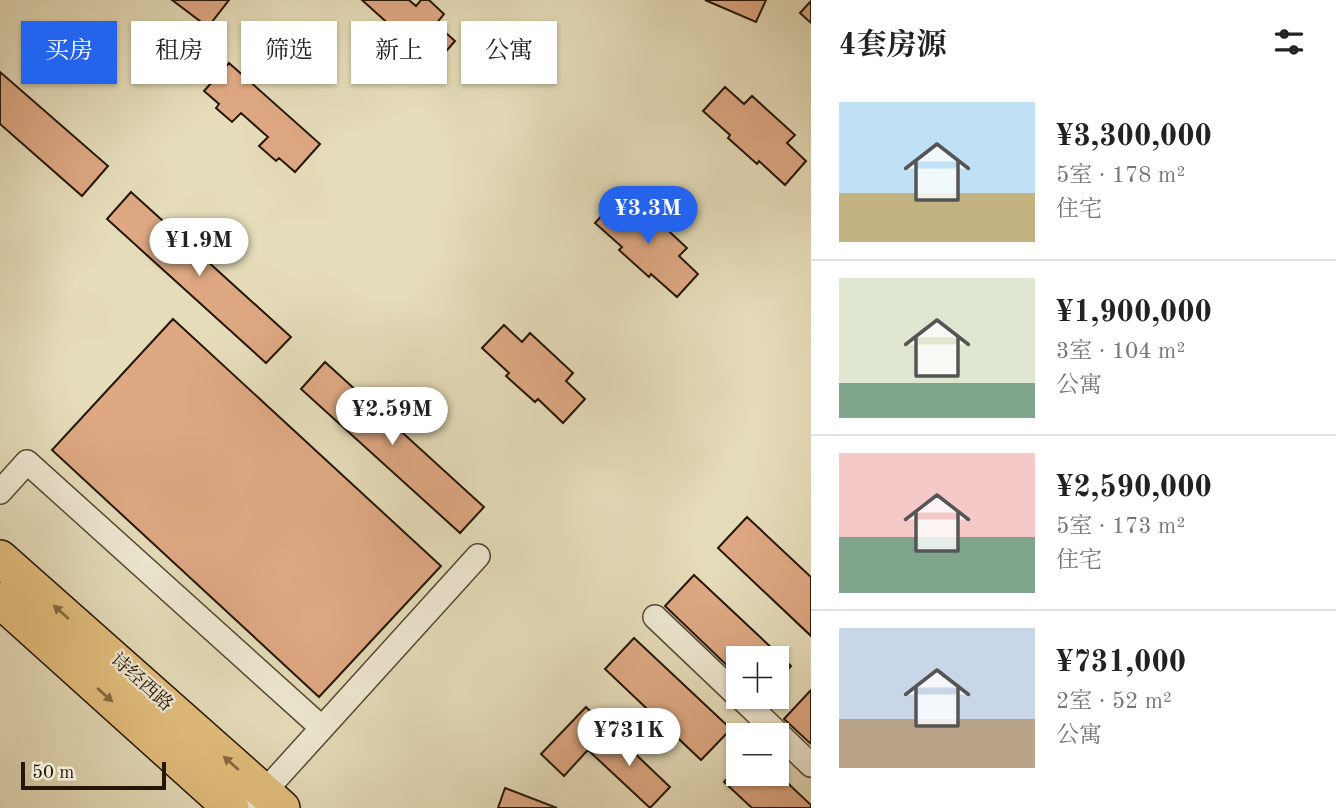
<!DOCTYPE html>
<html lang="zh">
<meta charset="utf-8">
<style>
body{margin:0;font-family:"Old Standard TT","Noto Serif SC",serif;background:#f6f6f6;color:#222;height:100vh;display:flex;flex-direction:column;font-size:26px;white-space:nowrap}
*{box-sizing:border-box;margin:0}
p{font-size:23px;color:#767676}
.icon{flex:none;width:38px;height:38px;fill:none;stroke:currentColor;stroke-width:2;stroke-linecap:round;stroke-linejoin:round}
.map{position:relative;flex:1;overflow:hidden}
.drawer{display:flex;flex-direction:column;background:#fff;width:525px}
.drawer>*{flex:none}
.hud{position:absolute;left:21px;top:21px;width:665px;height:63px;display:flex;gap:14px}
.fabs{position:absolute;left:726px;top:646px;display:grid;gap:14px}
.fabs a{display:grid;place-items:center;width:63px;height:63px;border-radius:0px;background:#fff;box-shadow:0 2px 5px #0004;font-size:35px}
.scale{position:absolute;left:21px;bottom:18px;width:145px;box-sizing:border-box;padding-left:7px;border:4px solid #251607;border-top:0;font-size:19px;line-height:24px;white-space:nowrap;color:#251607;-webkit-text-stroke:5px #eee8d2;paint-order:stroke}
.price{position:absolute;translate:-50% -60px;padding:0 16px;border-radius:24px;background:#fff;color:#222;font-size:23px;line-height:46px;filter:drop-shadow(0 2px 4px #0008)}
.price::after{content:'';position:absolute;left:50%;top:42px;width:21px;height:16px;margin-left:-10px;background:inherit;clip-path:polygon(0 0,100% 0,50% 100%)}
.price.current{background:#2563eb;color:#fff}
ul{padding:0;list-style:none}
li{display:flex;align-items:center;gap:21px;height:175px;padding:0 28px}
li+li{border-top:2px solid #e0e0e0}
li span{display:grid;place-items:center;flex:none;width:196px;height:140px;border-radius:0px;color:#555}
li>.icon{margin-inline-start:auto}
span .icon{width:84px;height:84px;fill:#fffc;stroke-width:1}
li b{font-size:30px}
h2{display:flex;justify-content:space-between;align-items:center;height:84px;padding:0 28px;font-size:30px}
.pill{padding:0 24px;border-radius:0px;background:#fff;box-shadow:0 2px 5px #0004;font-size:24px;line-height:63px}
.pill.current{background:#2563eb;color:#fff}
main{display:flex;flex:1;min-height:0}
.map>svg:first-child{display:block}
</style>
<main>
<div class="map">
<svg width="811" height="808" viewBox="0 0 811 808">
<rect width="100%" height="100%" fill="#e5dcb9"/>
<filter id="stains"><feTurbulence type="fractalNoise" baseFrequency=".00286" numOctaves="4"/><feColorMatrix values="0 0 0 0 .2 0 0 0 0 .09 0 0 0 0 .02 0 0 0 .5 -.17"/></filter>
<radialGradient id="worn" r=".72"><stop offset=".6" stop-color="#630" stop-opacity="0"/><stop offset="1" stop-color="#630" stop-opacity=".3"/></radialGradient>
<path fill="#dea883" stroke="#251607" stroke-width="2" d="M172 0H229L208 27Z
M362 0H409L416 6 421 0H429L444 14 436 24 455 41 434 65Z
M705 0H766L756 22Z
M811 1V23L800 13Z
M229 63 320 144 295 172 279 158 276 161 259 146 268 137 241 113 232 122 216 108 219 104 204 91Z
M0 72 108 166 82 196 0 124Z
M725 87 744 104 752 96 795 135 787 143 806 161 785 185 759 161 757 164 728 138 730 135 703 111Z
M131 192 291 337 266 363 107 219Z
M617 199 636 217 644 208 687 248 679 256 698 274 677 297 651 274 649 277 619 250 622 247 595 223Z
M173 319 441 566 319 697 52 450Z
M504 325 522 342 530 333 573 373 566 381 585 399 563 423 538 399 535 402 506 376 509 373 482 348Z
M325 362 484 507 460 533 301 389Z
M747 517 811 577V636L718 548Z
M694 575 791 666 777 681V658H738V676L665 606Z
M634 638 731 729 701 760 605 669Z
M811 690V744L784 719Z
M586 707 608 728 564 776 541 754Z
M608 728 670 787 650 808 588 750Z
M738 766V774L777 773 811 805V808H752L724 782Z
M505 788 557 808H498Z"/>
<g fill="none" stroke-linecap="round" stroke-linejoin="round">
<defs>
<path id="minor" d="M0 492 27 462 322 728
M655 617 738 696
M739 696 811 765
M252 808 264 792 478 556"/>
<path id="highway" d="M0 558 282 808
M0 600 231 808"/>
</defs>
<use href="#minor" stroke="#554834" stroke-width="26"/>
<use href="#highway" stroke="#251607" stroke-width="38"/>
<use href="#minor" stroke="#eee8d2" stroke-width="23"/>
<use href="#highway" stroke="#e2be7c" stroke-width="35"/>
</g>
<defs><path id="oneway-solid" d="M-6-.8H1V-3.2L6.5 0L1 3.2V.8H-6Z" transform="scale(1.75)"/></defs>
<g fill="#846a42">
<use href="#oneway-solid" transform="translate(61 612) rotate(-138)"/>
<use href="#oneway-solid" transform="translate(105 695) rotate(42)"/>
<use href="#oneway-solid" transform="translate(231 763) rotate(-138)"/>
</g>
<g text-anchor="middle" dominant-baseline="central" stroke-width="5" stroke-linejoin="round" paint-order="stroke">
<g font-size="19" fill="#251607" stroke="#eee8d2">
<text transform="translate(141 683) rotate(42)">诗经西路</text>
</g>
</g>
<rect width="100%" height="100%" filter="url(#stains)"/>
<rect width="100%" height="100%" fill="url(#worn)"/>
</svg>
<div class="fabs">
<a>+</a>
<a>−</a>
</div>
<div class="scale">50 m</div>
<b class="price current" style="left:648px;top:246px">¥3.3M</b>
<b class="price" style="left:199px;top:278px">¥1.9M</b>
<b class="price" style="left:392px;top:447px">¥2.59M</b>
<b class="price" style="left:629px;top:768px">¥731K</b>
<div class="hud">
<a class="pill current">买房</a>
<a class="pill">租房</a>
<a class="pill">筛选</a>
<a class="pill">新上</a>
<a class="pill">公寓</a>
</div>
</div>
<section class="drawer">
<h2>4套房源<svg class="icon" aria-label="filters" viewBox="0 0 24 24"><path d="M4 7h16M4 17h16"/><circle cx="9" cy="7" r="2"/><circle cx="15" cy="17" r="2"/></svg></h2>
<ul>
<li><span style="background:linear-gradient(#bfe0f5 65%,#c2b280 0)"><svg class="icon" aria-label="home" viewBox="0 0 24 24"><path d="M3 11l9-7 9 7M6 9v11h12V9"/></svg></span><div><b>¥3,300,000</b><p>5室 · 178 m²</p><p>住宅</p></div></li>
<li><span style="background:linear-gradient(#dfe7d0 75%,#7fa58c 0)"><svg class="icon" aria-label="home" viewBox="0 0 24 24"><path d="M3 11l9-7 9 7M6 9v11h12V9"/></svg></span><div><b>¥1,900,000</b><p>3室 · 104 m²</p><p>公寓</p></div></li>
<li><span style="background:linear-gradient(#f6c9c9 60%,#7fa58c 0)"><svg class="icon" aria-label="home" viewBox="0 0 24 24"><path d="M3 11l9-7 9 7M6 9v11h12V9"/></svg></span><div><b>¥2,590,000</b><p>5室 · 173 m²</p><p>住宅</p></div></li>
<li><span style="background:linear-gradient(#c9d6e8 65%,#b9a48a 0)"><svg class="icon" aria-label="home" viewBox="0 0 24 24"><path d="M3 11l9-7 9 7M6 9v11h12V9"/></svg></span><div><b>¥731,000</b><p>2室 · 52 m²</p><p>公寓</p></div></li>
</ul>
</section>
</main>
